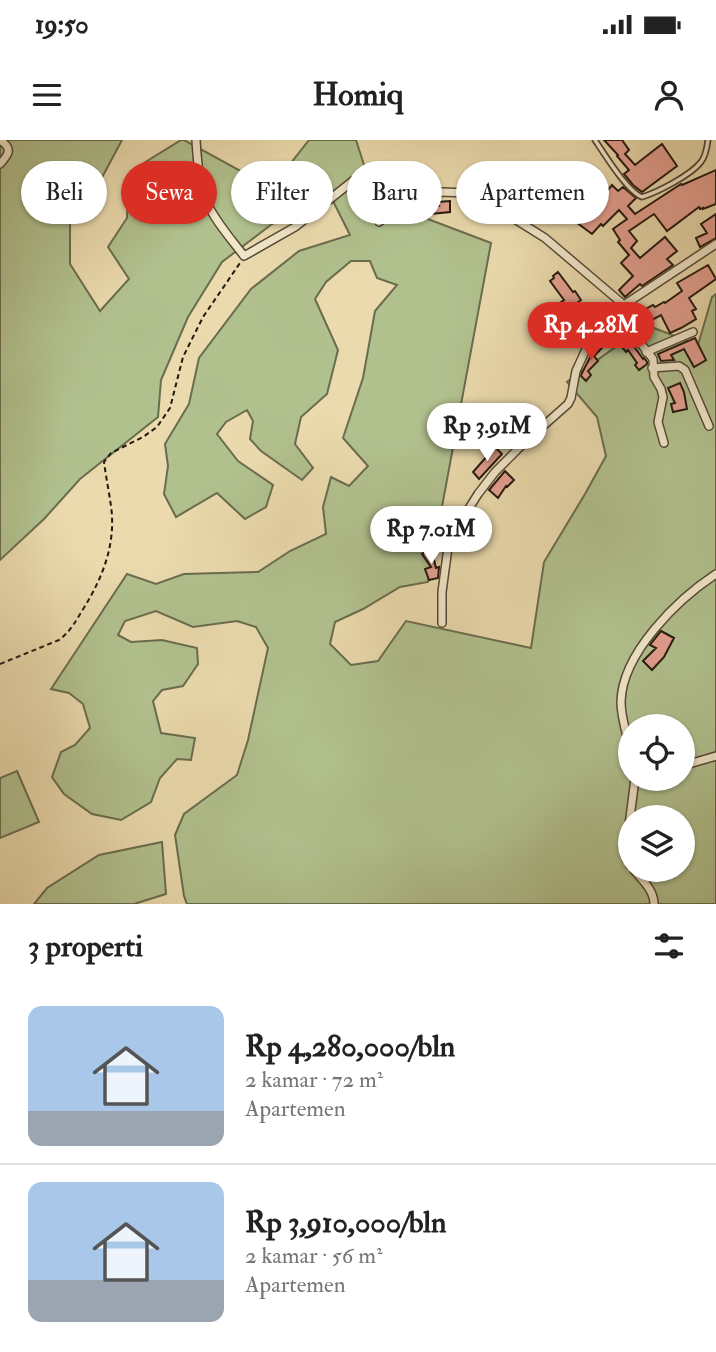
<!DOCTYPE html>
<html lang="id">
<meta charset="utf-8">
<style>
body{margin:0;font-family:"IM FELL Double Pica",serif;background:#f2f2f2;color:#222;height:100vh;display:flex;flex-direction:column;font-size:26px;white-space:nowrap}
*{box-sizing:border-box;margin:0}
p{font-size:23px;color:#767676}
.icon{flex:none;width:38px;height:38px;fill:none;stroke:currentColor;stroke-width:2;stroke-linecap:round;stroke-linejoin:round}
.map{position:relative;height:764px;overflow:hidden}
.drawer{display:flex;flex-direction:column;background:#fff;flex:1}
.drawer>*{flex:none}
.hud{position:absolute;left:21px;top:21px;width:676px;height:63px;display:flex;gap:14px}
.buttons{position:absolute;left:618px;top:574px;display:grid;gap:14px}
.buttons a{display:grid;place-items:center;width:77px;height:77px;border-radius:50%;background:#fff;box-shadow:0 2px 5px #0004;font-size:35px}
.price{position:absolute;translate:-50% -60px;padding:0 16px;border-radius:24px;background:#fff;color:#222;font-size:23px;line-height:46px;filter:drop-shadow(0 2px 4px #0008)}
.price::after{content:'';position:absolute;left:50%;top:42px;width:21px;height:16px;margin-left:-10px;background:inherit;clip-path:polygon(0 0,100% 0,50% 100%)}
.price.selected{background:#d93025;color:#fff}
ul{padding:0;list-style:none}
li{display:flex;align-items:center;gap:21px;height:175px;padding:0 28px}
li+li{border-top:2px solid #e0e0e0}
li span{display:grid;place-items:center;flex:none;width:196px;height:140px;border-radius:14px;color:#555}
li>.icon{margin-inline-start:auto}
span .icon{width:84px;height:84px;fill:#fffc;stroke-width:1}
li b{font-size:30px}
h2{display:flex;justify-content:space-between;align-items:center;height:84px;padding:0 28px;font-size:30px}
.tag{padding:0 24px;border-radius:32px;background:#fff;box-shadow:0 2px 5px #0004;font-size:24px;line-height:63px}
.tag.selected{background:#d93025;color:#fff}
.status{display:flex;justify-content:space-between;align-items:center;height:49px;padding:0 35px;background:#fff;direction:ltr}
.status svg{height:19px;fill:currentColor}
header{display:flex;justify-content:space-between;align-items:center;height:91px;padding:0 28px;background:#fff;font-size:32px;font-weight:700}
.map>svg:first-child{display:block}
</style>
<div class="status"><b>19:50</b><svg viewBox="0 0 49 12"><path d="M0 12V9h3v3zM5 12V6h3v6zM10 12V3h3v9zM15 12V0h3v12zM26 1h20v11H26zM47 4h2v5h-2z"/></svg></div>
<header><svg class="icon" aria-label="menu" viewBox="0 0 24 24"><path d="M4 6h16M4 12h16M4 18h16"/></svg>Homiq<svg class="icon" aria-label="person" viewBox="0 0 24 24"><circle cx="12" cy="8" r="4"/><path d="M4 21q1-7 8-7t8 7"/></svg></header>
<div class="map">
<svg width="716" height="764" viewBox="0 0 716 764">
<rect width="100%" height="100%" fill="#eadaad"/>
<filter id="stains"><feTurbulence type="fractalNoise" baseFrequency=".00286" numOctaves="4"/><feColorMatrix values="0 0 0 0 .2 0 0 0 0 .09 0 0 0 0 .02 0 0 0 .5 -.17"/></filter>
<radialGradient id="worn" r=".72"><stop offset=".6" stop-color="#630" stop-opacity="0"/><stop offset="1" stop-color="#630" stop-opacity=".3"/></radialGradient>
<path fill="#b1c18e" stroke="#6a6c4e" stroke-width="2" fill-rule="evenodd" d="M0 0H122L98 45 70 84V124L100 171 129 139 108 107 127 78 128 51 144 23 181 0H184L255 39 283 33 309 0H356L375 59 491 103 428 442 400 447 363 469 335 482 330 504 351 525 378 521 406 481 531 508 544 422 585 354 606 316 597 277 567 242 646 185 698 205 712 157 716 154V764H187L184 756 175 695 184 674 237 635 248 600 268 508 256 487 237 481 193 487 156 471 125 481 118 495 131 502 162 500 197 508 198 524 183 546 162 550 153 561 161 593 195 598 191 620 177 619 160 638 151 662 121 680 92 674 64 654 52 637 61 612 75 605 90 588 83 564 69 553 51 549 127 434 156 444 184 434 258 432 290 411 326 394 323 367 331 337 349 346 368 326 343 298 363 238 375 171 397 145 377 138 370 121H351L326 142 315 159 338 210 327 254 301 277 295 304 313 328 302 340 261 311 250 299 253 281 247 270 226 282 217 294 238 321 273 345 266 367 245 379 217 353 176 377 164 354 168 326 165 304 189 264 199 218 251 149 299 111 350 95 330 55 272 84 222 122 188 177 161 240 158 277 80 339 44 379 0 420ZM630 586H682V639H630ZM630 677H682V730H630Z
M17 631 39 682 0 698V638Z
M162 702 166 754 134 764H34L47 748 99 715Z"/>
<path fill="#e5a091" stroke="#24180e" stroke-width="2" d="M604 0H622L629 10 625 14 635 25 662 4 677 26 642 52 633 45 624 34 629 30 617 16 618 15Z
M716 30V64L703 69V68L700 69 699 67 667 91 654 74 629 91 637 101 631 108 640 118 665 97 677 111 667 119 673 125 642 146 640 144 625 157 619 150 633 136 621 123 629 115 618 102 620 100 613 89 627 79 619 70 603 86 601 84 592 94 576 82 580 77 584 80 593 70 581 60 580 61 569 52 574 47 578 50 592 36 607 51 612 45 618 51 623 47 636 58 628 66 635 74 681 44 682 45Z
M450 61V72L421 75V68L439 66 438 62Z
M716 74V98L700 107 696 98 707 93 701 84Z
M708 125 716 139 689 158 696 169 692 171 696 179 681 188 670 193 661 175 650 181 644 170 653 165 655 167 664 162 665 163 682 151 677 143Z
M558 132 573 152 575 151 581 160 563 173 557 165 564 160 550 141 554 138 553 136Z
M546 176 573 189 568 199 555 192 556 189 543 182Z
M625 194 643 219 644 218 647 222V224L639 230 635 225 637 223 628 210 626 212 617 201Z
M695 198 706 220 694 227 684 209 671 215 674 220 661 221 658 214Z
M598 202 603 207 594 216 598 221 588 231 591 235 586 241 581 236 582 233Z
M680 243 684 252 687 269 673 272 671 264 675 263 668 248Z
M495 307 502 314 479 339 473 332Z
M505 331 514 340 507 347 506 346 498 358 489 350Z
M428 409 433 416 436 428 439 427 438 438 429 440 425 429 431 427 422 414Z
M661 491 674 498 664 517 652 530 643 521 656 508 650 505Z"/>
<g fill="none" stroke-linecap="round" stroke-linejoin="round">
<defs>
<path id="service" d="M595 0C605 15 627 51 642 57 658 52 691 35 701 22 706 16 707 7 708 0
M392 389 405 388 408 392 410 402H434L449 400"/>
<path id="minor" d="M196 0C197 17 199 46 206 61 215 81 231 99 244 116L295 87 354 40
M0 24C9 14 13 9 0 0
M379 82 389 75 411 65 424 55 443 52 467 53 491 58 510 76 545 98 624 165
M616 172 653 219 654 237 661 249 663 257 658 282 664 303
M646 212 693 192
M652 228 679 226 685 230 709 286
M442 483V452L449 400 478 354 495 332 525 302 568 264 571 258 576 231 587 207 599 189 624 165 716 104
M630 610C627 594 621 578 621 562 622 513 678 459 716 434
M682 626 716 616
M630 725 625 716 635 639
M634 730C642 740 654 750 654 764"/>
</defs>
<use href="#service" stroke="#564836" stroke-width="7"/>
<use href="#minor" stroke="#564836" stroke-width="10"/>
<path stroke="#24180e" stroke-width="2" stroke-dasharray="5 3.5" stroke-linecap="butt" d="M0 524 59 500C71 491 77 479 85 466 104 435 116 402 111 366 109 352 106 337 104 322L111 313 143 297 157 287 170 268 183 217 203 177 240 123"/>
<use href="#service" stroke="#f1e7ca" stroke-width="3.5"/>
<use href="#minor" stroke="#f1e7ca" stroke-width="7"/>
</g>
<rect width="100%" height="100%" filter="url(#stains)"/>
<rect width="100%" height="100%" fill="url(#worn)"/>
</svg>
<div class="buttons">
<a><svg class="icon" aria-label="locate" viewBox="0 0 24 24"><circle cx="12" cy="12" r="6"/><path d="M12 2v4M12 18v4M2 12h4M18 12h4"/></svg></a>
<a><svg class="icon" aria-label="layers" viewBox="0 0 24 24"><path d="M12 4l9 5-9 5-9-5zM3 14l9 5 9-5"/></svg></a>
</div>
<b class="price selected" style="left:591px;top:222px">Rp 4.28M</b>
<b class="price" style="left:487px;top:323px">Rp 3.91M</b>
<b class="price" style="left:431px;top:426px">Rp 7.01M</b>
<div class="hud">
<a class="tag">Beli</a>
<a class="tag selected">Sewa</a>
<a class="tag">Filter</a>
<a class="tag">Baru</a>
<a class="tag">Apartemen</a>
</div>
</div>
<section class="drawer">
<h2>3 properti<svg class="icon" aria-label="filters" viewBox="0 0 24 24"><path d="M4 7h16M4 17h16"/><circle cx="9" cy="7" r="2"/><circle cx="15" cy="17" r="2"/></svg></h2>
<ul>
<li><span style="background:linear-gradient(#a9c7e8 75%,#9aa5b1 0)"><svg class="icon" aria-label="home" viewBox="0 0 24 24"><path d="M3 11l9-7 9 7M6 9v11h12V9"/></svg></span><div><b>Rp 4,280,000/bln</b><p>2 kamar · 72 m²</p><p>Apartemen</p></div></li>
<li><span style="background:linear-gradient(#a9c7e8 70%,#9aa5b1 0)"><svg class="icon" aria-label="home" viewBox="0 0 24 24"><path d="M3 11l9-7 9 7M6 9v11h12V9"/></svg></span><div><b>Rp 3,910,000/bln</b><p>2 kamar · 56 m²</p><p>Apartemen</p></div></li>
</ul>
</section>
